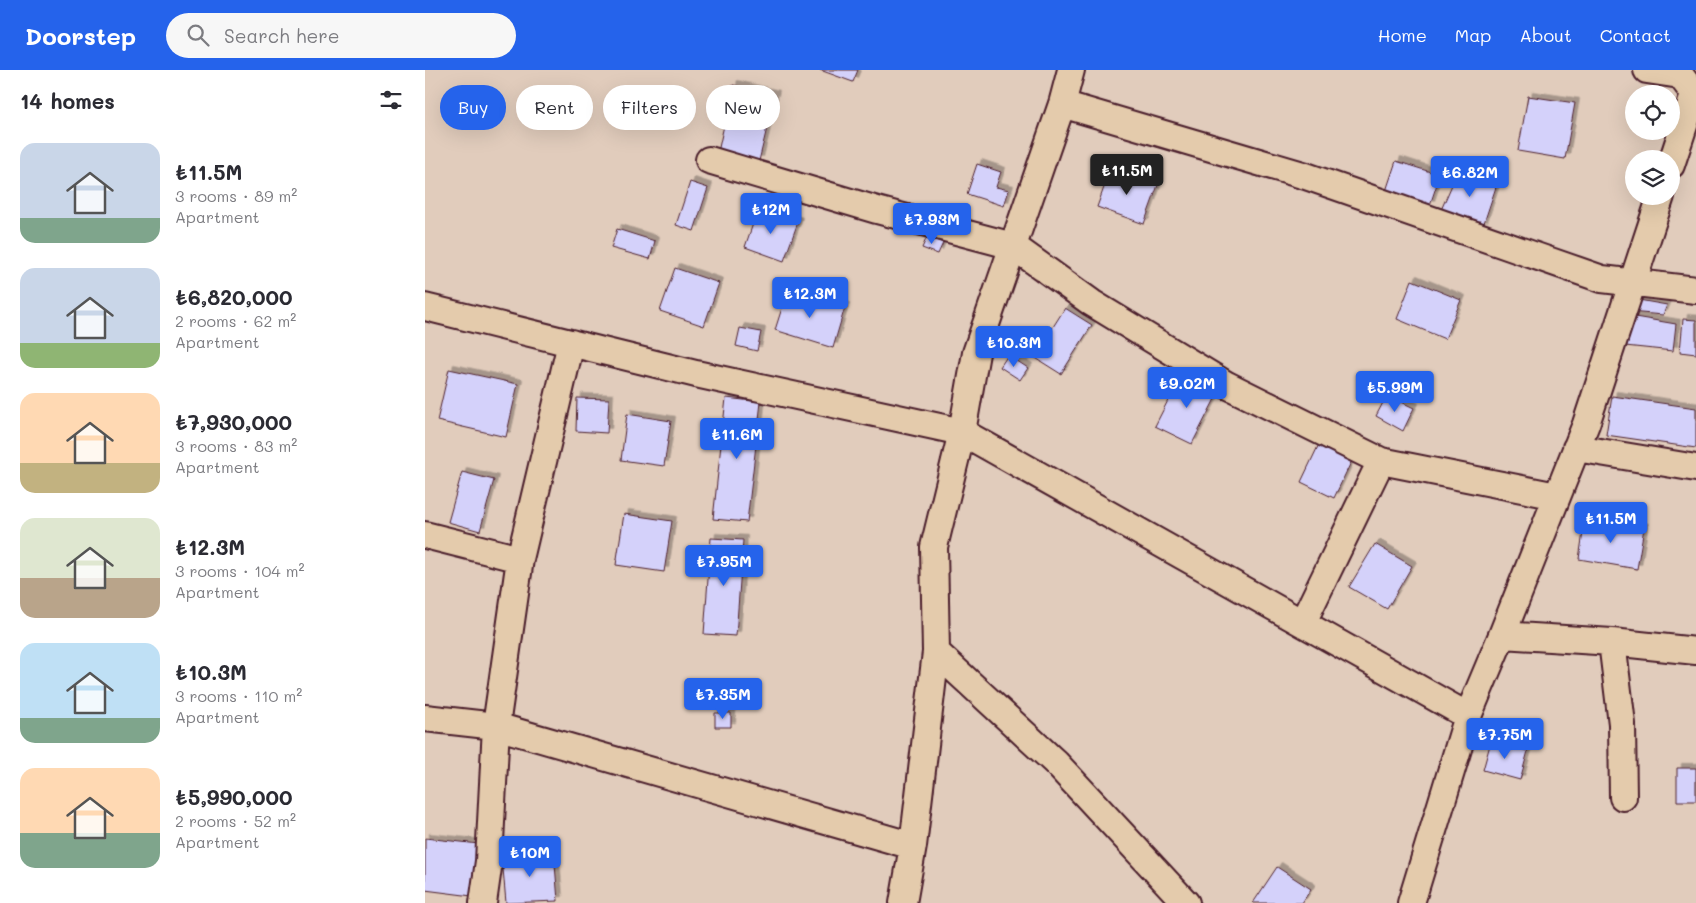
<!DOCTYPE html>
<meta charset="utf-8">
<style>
body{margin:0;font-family:Mali,sans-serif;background:#f7f7f7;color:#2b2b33;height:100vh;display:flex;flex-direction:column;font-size:19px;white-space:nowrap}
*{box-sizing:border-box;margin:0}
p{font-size:16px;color:#7c7c81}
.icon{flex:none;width:28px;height:28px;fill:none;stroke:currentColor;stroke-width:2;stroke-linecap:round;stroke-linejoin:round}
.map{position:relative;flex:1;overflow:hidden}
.sheet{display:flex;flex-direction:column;background:#fff;width:425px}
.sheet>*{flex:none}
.banner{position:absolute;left:15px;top:15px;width:475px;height:45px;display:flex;gap:10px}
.tools{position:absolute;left:1200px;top:15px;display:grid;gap:10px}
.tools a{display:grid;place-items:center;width:55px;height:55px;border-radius:50%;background:#fff;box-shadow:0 5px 20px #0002;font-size:25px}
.price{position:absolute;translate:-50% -42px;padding:0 11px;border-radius:5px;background:#2563eb;color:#fff;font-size:16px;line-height:32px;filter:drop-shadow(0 1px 2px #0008)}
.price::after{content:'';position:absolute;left:50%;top:30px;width:15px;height:11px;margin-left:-8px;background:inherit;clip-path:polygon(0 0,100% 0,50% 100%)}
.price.active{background:#222;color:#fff}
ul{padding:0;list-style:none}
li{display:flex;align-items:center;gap:15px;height:125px;padding:0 20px}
li span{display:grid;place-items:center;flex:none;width:140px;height:100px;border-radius:15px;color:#555}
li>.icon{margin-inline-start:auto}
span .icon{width:60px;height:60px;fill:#fffc;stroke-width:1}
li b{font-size:21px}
h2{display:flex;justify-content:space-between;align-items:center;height:60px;padding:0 20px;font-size:21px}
.chip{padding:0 18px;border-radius:22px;background:#fff;box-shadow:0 5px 20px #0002;font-size:18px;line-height:45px}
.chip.active{background:#2563eb;color:#fff}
header{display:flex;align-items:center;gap:30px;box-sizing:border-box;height:70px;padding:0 25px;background:#2563eb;color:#fff}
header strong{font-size:24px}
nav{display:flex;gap:28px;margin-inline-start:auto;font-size:18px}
.search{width:350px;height:45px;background:#f7f7f7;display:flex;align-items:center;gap:12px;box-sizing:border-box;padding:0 18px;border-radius:28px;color:#7c7c81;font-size:19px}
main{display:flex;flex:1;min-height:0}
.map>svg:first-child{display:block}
</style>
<header>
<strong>Doorstep</strong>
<div class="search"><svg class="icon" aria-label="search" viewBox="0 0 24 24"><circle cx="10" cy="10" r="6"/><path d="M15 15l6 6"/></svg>Search here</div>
<nav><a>Home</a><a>Map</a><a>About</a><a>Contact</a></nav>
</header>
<main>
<section class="sheet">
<h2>14 homes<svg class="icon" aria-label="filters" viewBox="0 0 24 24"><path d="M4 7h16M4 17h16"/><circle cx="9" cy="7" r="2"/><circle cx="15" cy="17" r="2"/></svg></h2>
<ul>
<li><span style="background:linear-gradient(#c9d6e8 75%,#7fa58c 0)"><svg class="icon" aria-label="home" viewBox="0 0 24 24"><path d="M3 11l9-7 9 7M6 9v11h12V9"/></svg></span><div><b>₺11.5M</b><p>3 rooms · 89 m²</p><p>Apartment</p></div></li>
<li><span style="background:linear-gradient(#c9d6e8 75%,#8fb573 0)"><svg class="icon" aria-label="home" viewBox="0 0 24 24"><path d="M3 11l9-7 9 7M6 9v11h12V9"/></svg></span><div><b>₺6,820,000</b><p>2 rooms · 62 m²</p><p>Apartment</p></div></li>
<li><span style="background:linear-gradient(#ffd9b3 70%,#c2b280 0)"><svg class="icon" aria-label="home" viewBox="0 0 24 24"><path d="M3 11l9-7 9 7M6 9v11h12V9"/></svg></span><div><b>₺7,930,000</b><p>3 rooms · 83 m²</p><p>Apartment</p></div></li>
<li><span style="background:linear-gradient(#dfe7d0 60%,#b9a48a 0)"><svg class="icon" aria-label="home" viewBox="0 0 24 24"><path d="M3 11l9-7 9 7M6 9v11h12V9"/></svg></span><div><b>₺12.3M</b><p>3 rooms · 104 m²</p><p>Apartment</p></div></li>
<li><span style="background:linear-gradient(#bfe0f5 75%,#7fa58c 0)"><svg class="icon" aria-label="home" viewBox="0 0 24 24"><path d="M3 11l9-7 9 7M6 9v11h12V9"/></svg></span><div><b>₺10.3M</b><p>3 rooms · 110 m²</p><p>Apartment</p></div></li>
<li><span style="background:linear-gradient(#ffd9b3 65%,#7fa58c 0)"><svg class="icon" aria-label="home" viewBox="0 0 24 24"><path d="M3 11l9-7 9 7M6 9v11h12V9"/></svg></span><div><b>₺5,990,000</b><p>2 rooms · 52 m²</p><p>Apartment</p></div></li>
</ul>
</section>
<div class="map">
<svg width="1271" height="833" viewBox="0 0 1271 833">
<defs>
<filter id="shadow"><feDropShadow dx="4.5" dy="-4.5" stdDeviation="0" flood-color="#0004"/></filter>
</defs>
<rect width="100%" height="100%" fill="#e1ccbc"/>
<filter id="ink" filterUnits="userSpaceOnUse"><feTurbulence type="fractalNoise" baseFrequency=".02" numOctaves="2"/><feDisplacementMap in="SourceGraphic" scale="10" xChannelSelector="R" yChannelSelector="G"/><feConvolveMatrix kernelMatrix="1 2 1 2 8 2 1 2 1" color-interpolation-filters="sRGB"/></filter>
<g filter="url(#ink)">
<path fill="#d4d1fa" stroke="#4a1f2b" filter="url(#shadow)" d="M395 0H433L428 12Z
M308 15 350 25 334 91 293 82Z
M1103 26 1150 33 1140 89 1093 81Z
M971 91 1015 105 1005 135 961 121Z
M552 94 576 102 571 117 584 120 579 136 542 124Z
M686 98 733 115 719 154 672 137Z
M1033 101 1072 114 1058 156 1016 140Z
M265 112 283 118 269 161 251 155Z
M333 139 373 152 359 191 320 177Z
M192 159 230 171 225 189 186 178Z
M502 167 518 173 513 184 497 178Z
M250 198 294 213 279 256 235 241Z
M987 210 1036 230 1020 269 972 249Z
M363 219 420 237 408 278 350 260Z
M1208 229 1242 235 1238 245 1205 242Z
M640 238 667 255 636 304 609 287Z
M1204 246 1251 254 1248 281 1200 276Z
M1258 249 1271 250V284L1255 282Z
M315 258 336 262 332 281 311 276Z
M583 285 603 298 595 310 575 297Z
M24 299 93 314 81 367 12 351Z
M756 305 793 323 767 374 730 356Z
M962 325 989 338 978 361 951 346Z
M1187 326 1271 338V378L1181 365Z
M152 328 184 329 182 363 151 361Z
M301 328 336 332 322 452 288 449Z
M202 344 246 351 239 396 196 390Z
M896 370 929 386 909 428 876 412Z
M37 402 69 410 55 461 23 452Z
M199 444 247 451 239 502 191 495Z
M1160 449 1219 458 1212 499 1154 489Z
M286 468 318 470 311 566 279 564Z
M950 474 987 496 962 539 924 517Z
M290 643H306V657H290Z
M1066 671 1103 681 1095 710 1058 700Z
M1252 698H1271V731H1252Z
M0 768 54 774 47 826 0 820Z
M129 782 133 831 81 833 77 787Z
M852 797 886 819 877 833H828Z"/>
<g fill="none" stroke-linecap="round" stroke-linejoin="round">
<defs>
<path id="minor" d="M1222 0 1255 5 1271 26
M637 34 881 106 1177 209 1271 220
M284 90 452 140 588 176 667 233 802 315 956 391 1132 426
M1246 95 1269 25
M0 237 271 304 537 362 1043 646
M1151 378 1271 398
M0 465 95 489
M878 552 956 391
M1077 565 1161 354 1236 126
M1187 572 1197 654 1198 727
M511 582 631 693 761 833
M0 648 71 656 488 776
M58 833 64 791 71 656 95 489 146 273
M478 833 488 776 511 582 509 477 537 362 551 283 637 34 646 0
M986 833 1043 646 1077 565 1187 572 1271 581"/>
</defs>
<use href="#minor" stroke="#4a1f2b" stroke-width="30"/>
<use href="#minor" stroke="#e4cbac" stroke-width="26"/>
</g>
</g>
</svg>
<div class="tools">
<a><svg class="icon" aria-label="locate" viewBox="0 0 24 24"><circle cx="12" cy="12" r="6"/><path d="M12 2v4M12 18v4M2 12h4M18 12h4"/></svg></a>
<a><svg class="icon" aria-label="layers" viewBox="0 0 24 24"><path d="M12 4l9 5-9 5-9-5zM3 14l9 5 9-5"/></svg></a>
</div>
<b class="price active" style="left:702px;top:126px">₺11.5M</b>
<b class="price" style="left:1045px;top:128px">₺6.82M</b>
<b class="price" style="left:346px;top:165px">₺12M</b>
<b class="price" style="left:507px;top:175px">₺7.93M</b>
<b class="price" style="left:385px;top:249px">₺12.3M</b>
<b class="price" style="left:589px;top:298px">₺10.3M</b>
<b class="price" style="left:762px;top:339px">₺9.02M</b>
<b class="price" style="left:970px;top:343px">₺5.99M</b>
<b class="price" style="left:312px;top:390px">₺11.6M</b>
<b class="price" style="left:1186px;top:474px">₺11.5M</b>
<b class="price" style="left:299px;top:517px">₺7.95M</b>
<b class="price" style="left:298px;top:650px">₺7.35M</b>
<b class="price" style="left:1080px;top:690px">₺7.75M</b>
<b class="price" style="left:105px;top:808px">₺10M</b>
<div class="banner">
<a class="chip active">Buy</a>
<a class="chip">Rent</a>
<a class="chip">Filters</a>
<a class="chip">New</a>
</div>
</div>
</main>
